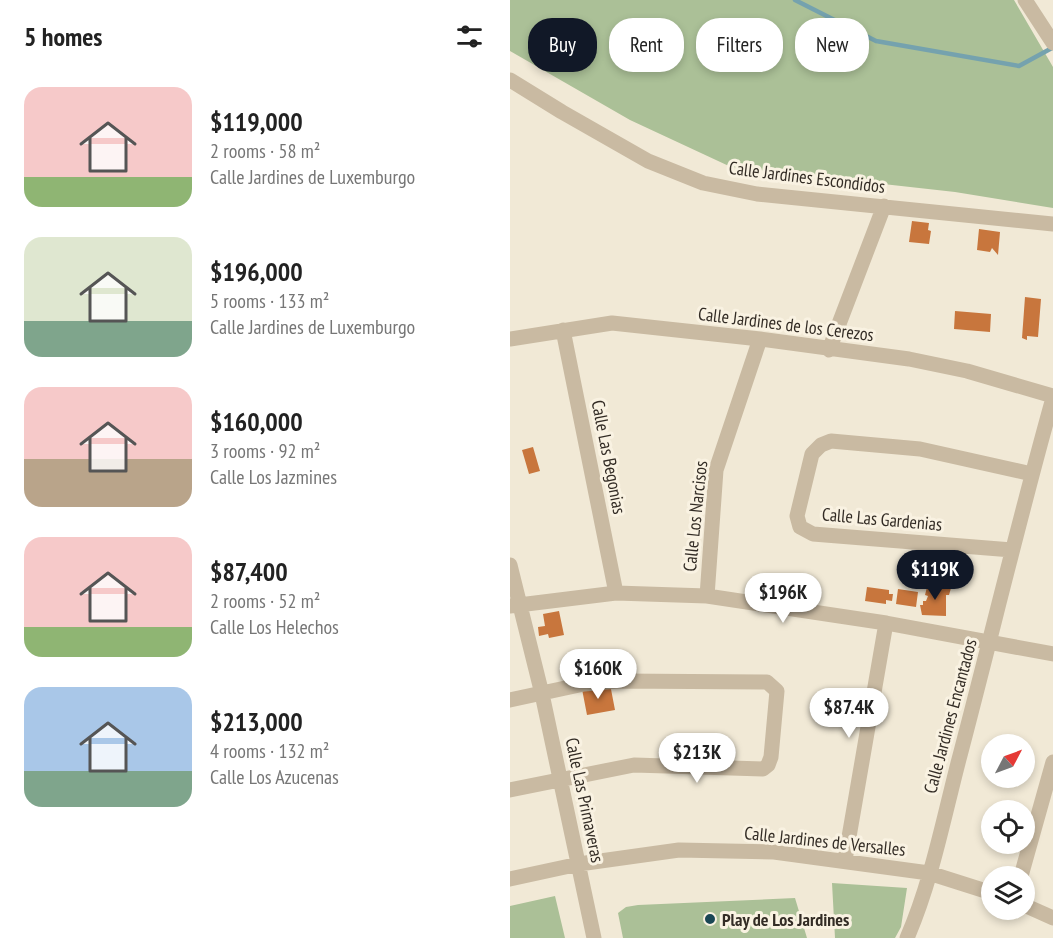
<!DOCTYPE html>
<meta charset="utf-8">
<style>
body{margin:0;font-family:"PT Sans Narrow",sans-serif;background:#f6f6f6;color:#222;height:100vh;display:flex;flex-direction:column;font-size:22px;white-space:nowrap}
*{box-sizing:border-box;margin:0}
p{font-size:20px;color:#767676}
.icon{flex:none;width:33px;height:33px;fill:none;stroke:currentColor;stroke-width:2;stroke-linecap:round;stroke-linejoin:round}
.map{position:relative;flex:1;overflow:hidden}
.drawer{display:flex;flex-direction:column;background:#fff;width:510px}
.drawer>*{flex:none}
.hud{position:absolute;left:18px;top:18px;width:435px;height:54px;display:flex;gap:12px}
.needle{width:39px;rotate:49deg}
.controls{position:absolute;left:471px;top:734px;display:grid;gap:12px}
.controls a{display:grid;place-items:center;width:54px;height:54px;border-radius:50%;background:#fff;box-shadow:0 3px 9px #0003;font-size:30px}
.price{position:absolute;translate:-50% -51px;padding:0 14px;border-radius:21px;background:#fff;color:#222;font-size:20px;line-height:39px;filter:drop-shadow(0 2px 3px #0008)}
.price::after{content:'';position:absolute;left:50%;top:36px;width:18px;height:14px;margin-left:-9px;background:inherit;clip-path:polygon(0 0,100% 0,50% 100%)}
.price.on{background:#111827;color:#fff}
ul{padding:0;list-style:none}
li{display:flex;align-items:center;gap:18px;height:150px;padding:0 24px}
li span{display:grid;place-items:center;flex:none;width:168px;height:120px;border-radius:18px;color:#555}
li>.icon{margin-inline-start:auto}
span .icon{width:72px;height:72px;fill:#fffc;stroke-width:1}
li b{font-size:26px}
h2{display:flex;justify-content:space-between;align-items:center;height:72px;padding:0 24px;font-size:26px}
.chip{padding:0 21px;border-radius:24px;background:#fff;box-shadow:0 3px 9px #0003;font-size:21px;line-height:54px}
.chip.on{background:#111827;color:#fff}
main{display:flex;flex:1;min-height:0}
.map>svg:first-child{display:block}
</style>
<main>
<section class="drawer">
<h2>5 homes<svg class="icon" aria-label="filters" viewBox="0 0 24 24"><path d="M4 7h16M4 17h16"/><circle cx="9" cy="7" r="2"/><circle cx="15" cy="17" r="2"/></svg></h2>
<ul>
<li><span style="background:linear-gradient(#f6c9c9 75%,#8fb573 0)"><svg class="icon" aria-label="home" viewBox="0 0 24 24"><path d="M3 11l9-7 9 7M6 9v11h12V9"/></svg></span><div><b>$119,000</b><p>2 rooms · 58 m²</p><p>Calle Jardines de Luxemburgo</p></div></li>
<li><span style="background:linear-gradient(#dfe7d0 70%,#7fa58c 0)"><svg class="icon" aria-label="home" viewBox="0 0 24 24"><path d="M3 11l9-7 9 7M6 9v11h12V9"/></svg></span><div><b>$196,000</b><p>5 rooms · 133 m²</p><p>Calle Jardines de Luxemburgo</p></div></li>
<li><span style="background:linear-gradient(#f6c9c9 60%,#b9a48a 0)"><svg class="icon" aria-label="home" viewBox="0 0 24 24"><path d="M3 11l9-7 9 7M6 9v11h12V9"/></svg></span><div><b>$160,000</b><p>3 rooms · 92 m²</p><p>Calle Los Jazmines</p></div></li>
<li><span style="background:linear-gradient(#f6c9c9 75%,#8fb573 0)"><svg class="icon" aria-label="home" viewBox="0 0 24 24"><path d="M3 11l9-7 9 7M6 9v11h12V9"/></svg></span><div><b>$87,400</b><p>2 rooms · 52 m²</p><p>Calle Los Helechos</p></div></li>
<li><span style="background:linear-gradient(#a9c7e8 70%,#7fa58c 0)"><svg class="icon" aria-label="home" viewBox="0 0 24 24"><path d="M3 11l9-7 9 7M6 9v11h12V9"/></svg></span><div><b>$213,000</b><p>4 rooms · 132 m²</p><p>Calle Los Azucenas</p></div></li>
</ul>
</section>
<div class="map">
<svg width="543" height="938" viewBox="0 0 543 938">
<rect width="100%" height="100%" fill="#f1e9d6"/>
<path fill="#abc097" d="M0 0H504L543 67V208L445 192 221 167 120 120 0 51Z
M322 883 397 888 391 927 385 938H325Z
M45 896 55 938H0V906Z
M285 898 297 938H113L108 913 116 907 128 905Z"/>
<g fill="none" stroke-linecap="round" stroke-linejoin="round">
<path stroke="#75a2ae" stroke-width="4.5" d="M285 0 366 41 509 66 542 48"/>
</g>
<path fill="#c8763d" d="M402 221 419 223 418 230 421 231 419 244 399 242Z
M469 229 490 232 488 255 482 248 480 252 467 250Z
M515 297 531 299 528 337 517 336V340L512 338Z
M445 311 481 314 480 332 444 329Z
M23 447 30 471 19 474 12 450Z
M418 583 441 588 439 595H436V616L412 615 410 605H413V601H416L418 596 415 595Z
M357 587 379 590V594H383L382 601 376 600V604L355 601Z
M388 589 408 592 406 607 386 604Z
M49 611 54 635 39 638 38 634 29 636 28 627 35 626 33 614Z
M100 684 105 710 77 715 72 689Z"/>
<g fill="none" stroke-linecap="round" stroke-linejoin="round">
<path stroke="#c9baa2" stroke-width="15" d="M515 0 543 43
M0 80 52 112 138 161 193 183 247 194 543 224
M53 330 106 593
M0 339 102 323 250 339 399 359 457 371 543 396
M319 350 374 206
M502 550 303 534 290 527 287 516 302 454 311 445 321 441 410 449 522 474
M0 565 32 694 84 938
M197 596 206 470 250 339
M0 606 106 593 197 596 376 623 543 654
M0 700 74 684 108 681 257 682 267 691 261 757 258 765 253 769 124 765 0 790
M335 860 376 623
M511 876 543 762
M0 879 69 864 169 850 264 852 419 873 482 893
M514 905 543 918
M397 938C421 883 433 821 448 763 480 642 509 519 543 398"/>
</g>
<circle fill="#1a4755" stroke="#f9f2e2" stroke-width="2" cx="200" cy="919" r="6"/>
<g text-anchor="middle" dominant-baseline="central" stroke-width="6" stroke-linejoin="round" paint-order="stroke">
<g font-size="18" fill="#332c25" stroke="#f9f2e2">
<text transform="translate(297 177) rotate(7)">Calle Jardines Escondidos</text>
<text transform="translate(276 324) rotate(7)">Calle Jardines de los Cerezos</text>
<text transform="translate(99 457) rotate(79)">Calle Las Begonias</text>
<text transform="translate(185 516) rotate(-84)">Calle Los Narcisos</text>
<text transform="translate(372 519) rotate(5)">Calle Las Gardenias</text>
<text transform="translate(440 716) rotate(-75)">Calle Jardines Encantados</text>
<text transform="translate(75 800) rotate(78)">Calle Las Primaveras</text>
<text transform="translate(315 841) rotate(6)">Calle Jardines de Versalles</text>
</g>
<g font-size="18" font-weight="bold" fill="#332c25" stroke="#f9f2e2" text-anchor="start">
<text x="212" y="919">Play de Los Jardines</text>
</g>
</g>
</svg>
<div class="controls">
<a><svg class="needle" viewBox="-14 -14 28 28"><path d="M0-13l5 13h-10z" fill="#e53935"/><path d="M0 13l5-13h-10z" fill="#767676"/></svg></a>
<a><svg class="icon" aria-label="locate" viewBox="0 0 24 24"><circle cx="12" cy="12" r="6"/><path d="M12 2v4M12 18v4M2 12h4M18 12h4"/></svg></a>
<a><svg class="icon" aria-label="layers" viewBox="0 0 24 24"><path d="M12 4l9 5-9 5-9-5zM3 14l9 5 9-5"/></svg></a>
</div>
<b class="price on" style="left:425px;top:601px">$119K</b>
<b class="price" style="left:273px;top:624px">$196K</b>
<b class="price" style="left:88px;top:700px">$160K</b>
<b class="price" style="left:339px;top:739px">$87.4K</b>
<b class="price" style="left:187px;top:784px">$213K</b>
<div class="hud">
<a class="chip on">Buy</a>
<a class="chip">Rent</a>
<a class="chip">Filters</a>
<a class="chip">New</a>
</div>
</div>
</main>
